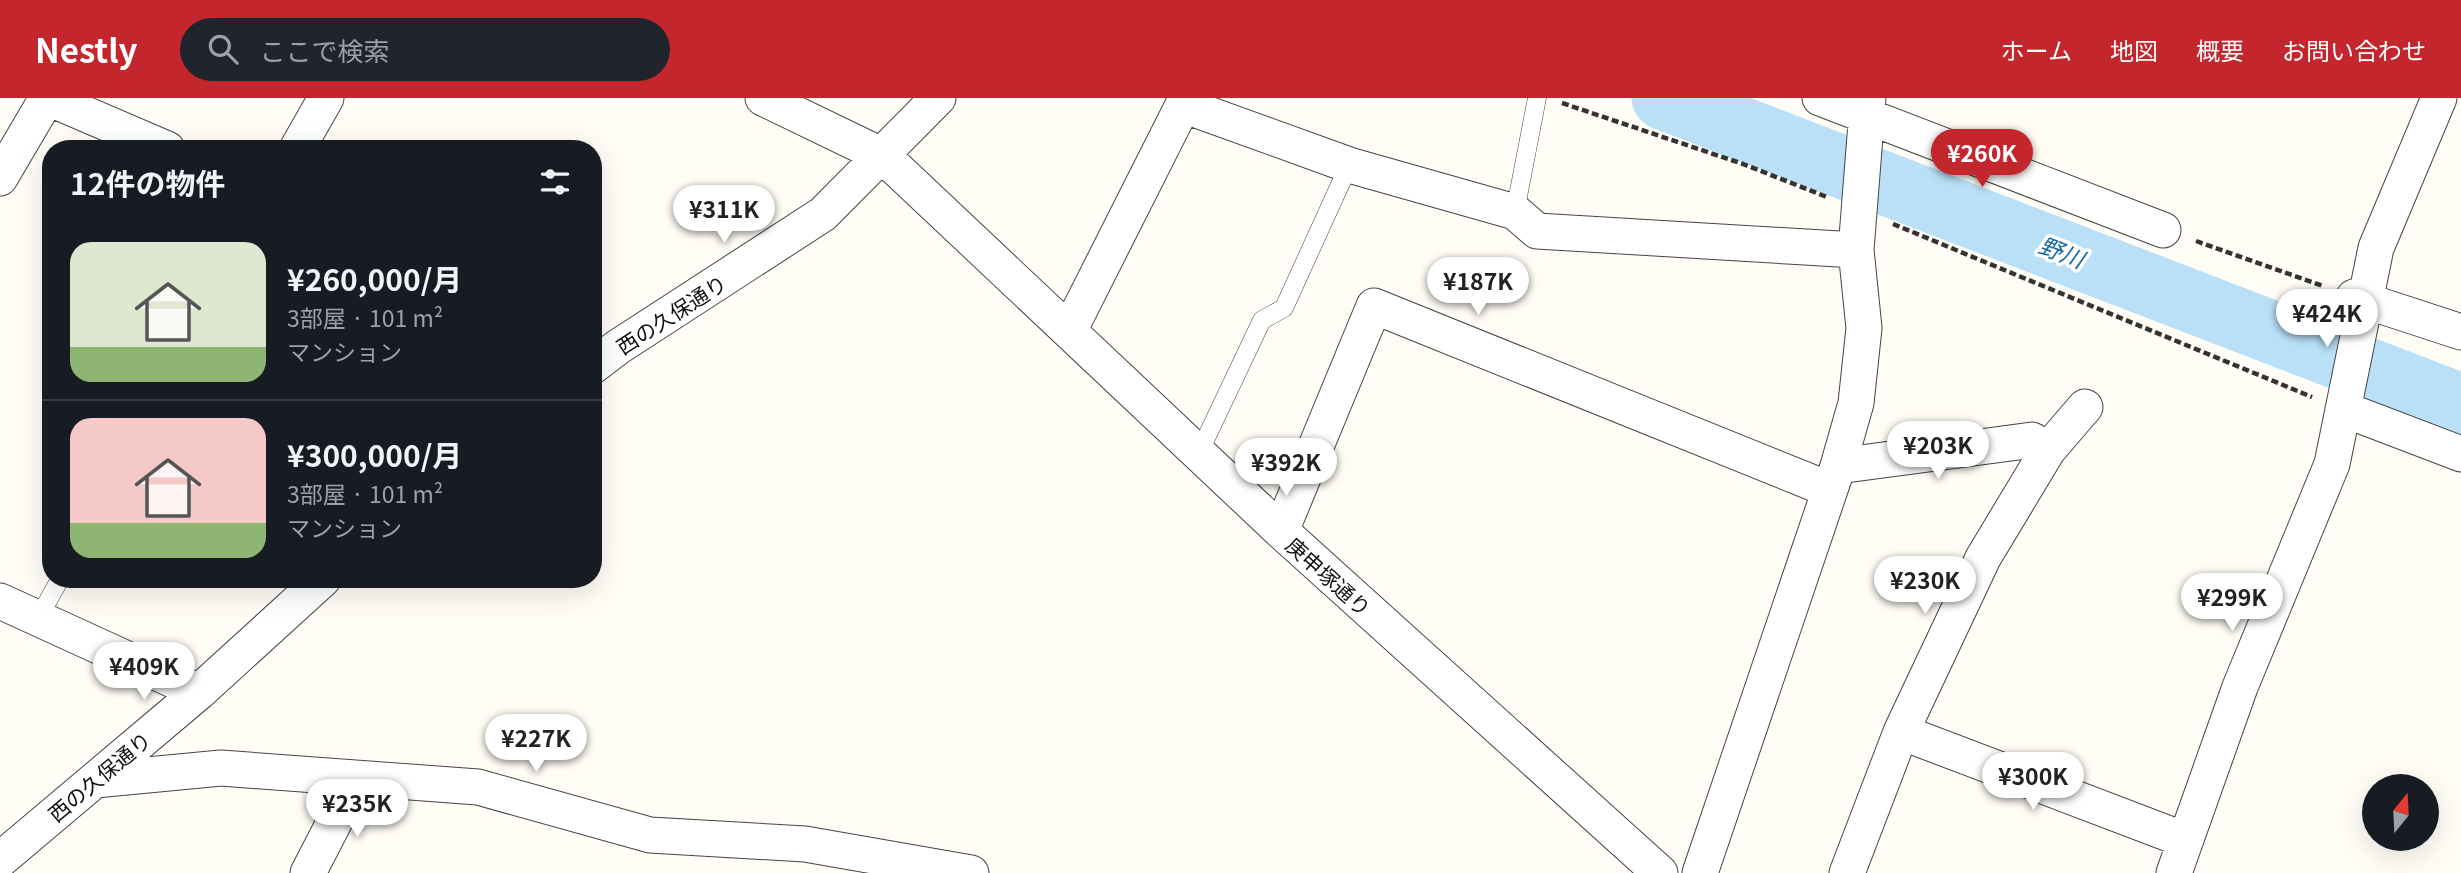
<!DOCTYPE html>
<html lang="ja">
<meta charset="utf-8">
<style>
body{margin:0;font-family:Georgia,"Noto Sans JP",serif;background:#20242c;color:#f1f3f6;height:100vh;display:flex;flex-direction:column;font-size:26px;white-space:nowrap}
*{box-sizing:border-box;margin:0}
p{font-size:23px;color:#9ea1a6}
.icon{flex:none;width:38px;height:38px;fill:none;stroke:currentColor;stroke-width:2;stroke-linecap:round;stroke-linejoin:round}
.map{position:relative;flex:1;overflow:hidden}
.drawer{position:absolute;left:42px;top:42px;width:560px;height:448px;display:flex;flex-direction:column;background:#171b24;border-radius:28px;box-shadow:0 7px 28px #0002}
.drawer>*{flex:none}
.needle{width:46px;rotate:18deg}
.fabs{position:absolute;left:2362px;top:676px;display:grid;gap:14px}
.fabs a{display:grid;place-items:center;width:77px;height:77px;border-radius:50%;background:#171b24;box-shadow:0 7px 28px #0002;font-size:35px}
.price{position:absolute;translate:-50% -60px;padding:0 16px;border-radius:24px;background:#fff;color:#222;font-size:23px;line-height:46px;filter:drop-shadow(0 2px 4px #0008)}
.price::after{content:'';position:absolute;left:50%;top:42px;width:21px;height:16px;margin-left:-10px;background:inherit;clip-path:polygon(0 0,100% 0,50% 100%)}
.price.on{background:#c4262e;color:#fff}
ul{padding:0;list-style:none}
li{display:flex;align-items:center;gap:21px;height:175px;padding:0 28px}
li+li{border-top:2px solid #363941}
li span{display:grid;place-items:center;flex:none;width:196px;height:140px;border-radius:21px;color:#555}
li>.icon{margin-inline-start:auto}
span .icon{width:84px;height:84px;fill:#fffc;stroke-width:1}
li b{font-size:30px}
h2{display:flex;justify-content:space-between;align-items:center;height:84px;padding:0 28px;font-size:30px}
header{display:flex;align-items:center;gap:42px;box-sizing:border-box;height:98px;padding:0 35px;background:#c4262e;color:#fff}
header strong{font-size:33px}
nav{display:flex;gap:38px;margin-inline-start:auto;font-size:24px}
.search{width:490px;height:63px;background:#20242c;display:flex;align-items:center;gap:18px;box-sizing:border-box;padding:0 24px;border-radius:38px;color:#9ea1a6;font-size:26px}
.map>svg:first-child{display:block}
</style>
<header>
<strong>Nestly</strong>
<div class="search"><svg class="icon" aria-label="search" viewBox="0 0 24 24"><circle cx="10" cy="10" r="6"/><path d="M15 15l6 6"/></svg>ここで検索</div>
<nav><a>ホーム</a><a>地図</a><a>概要</a><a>お問い合わせ</a></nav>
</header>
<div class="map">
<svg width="2461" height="775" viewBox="0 0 2461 775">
<rect width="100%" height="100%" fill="#fffdf5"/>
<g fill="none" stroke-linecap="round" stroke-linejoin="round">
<path stroke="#b9e0f7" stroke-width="63" d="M1663 0 2461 307"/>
<defs>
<path id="service" d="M1515 114 1537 0
M1198 357 1262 222 1284 210 1349 67
M39 519 60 481"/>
<path id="minor" d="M48 0 167 51
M763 0 883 58 1281 433 1660 775
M1820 0 2163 132
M297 51 326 0
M0 80 47 0
M2354 199 2461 234
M1069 233 1183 7 1349 67 1515 114 1537 133 1856 152
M593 268 618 249 823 116 938 0
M2343 311 2461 356
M1838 368 2032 342 2048 352
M1281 433 1374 208 1828 391
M0 503 199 594
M1901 634 2185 742
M95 682 221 670 478 689 650 737 805 746 971 775
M0 762 199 594 323 481
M308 775 356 682
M1700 775 1838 368 1856 305 1864 230 1856 152 1868 0
M1847 775 1901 634 1983 460 2048 352 2085 309
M2174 775 2240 589 2332 366 2376 150 2439 0"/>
</defs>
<use href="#service" stroke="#444" stroke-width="19"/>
<use href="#minor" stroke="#444" stroke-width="37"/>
<path stroke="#333" stroke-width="4.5" stroke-dasharray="7 3.5" stroke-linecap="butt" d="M1562 5 1743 66 1827 99
M1893 126 2312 299
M2196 143 2323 188"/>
<use href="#service" stroke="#fff" stroke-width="18"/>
<use href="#minor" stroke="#fff" stroke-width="35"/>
</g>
<g text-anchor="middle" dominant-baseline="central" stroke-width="7" stroke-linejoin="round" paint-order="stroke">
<g font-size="21" fill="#111" stroke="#fff">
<text transform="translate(671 216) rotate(-33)">西の久保通り</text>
<text transform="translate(1329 478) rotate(42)">庚申塚通り</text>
<text transform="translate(99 678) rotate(-40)">西の久保通り</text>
</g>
<g font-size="23" font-style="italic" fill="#1768a6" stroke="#fff">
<text transform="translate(2062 153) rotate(21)">野川</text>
</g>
</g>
</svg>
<div class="fabs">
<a><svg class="needle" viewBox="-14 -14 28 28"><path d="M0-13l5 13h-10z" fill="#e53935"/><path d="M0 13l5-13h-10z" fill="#9ea1a6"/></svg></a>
</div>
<b class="price on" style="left:1982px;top:91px">¥260K</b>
<b class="price" style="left:724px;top:147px">¥311K</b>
<b class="price" style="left:1478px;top:219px">¥187K</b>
<b class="price" style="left:2327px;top:251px">¥424K</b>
<b class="price" style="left:1938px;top:383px">¥203K</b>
<b class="price" style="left:1286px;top:400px">¥392K</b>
<b class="price" style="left:1925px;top:518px">¥230K</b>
<b class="price" style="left:2232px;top:535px">¥299K</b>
<b class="price" style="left:144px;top:604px">¥409K</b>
<b class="price" style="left:536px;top:676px">¥227K</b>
<b class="price" style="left:2033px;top:714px">¥300K</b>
<b class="price" style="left:357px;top:741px">¥235K</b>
<section class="drawer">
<h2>12件の物件<svg class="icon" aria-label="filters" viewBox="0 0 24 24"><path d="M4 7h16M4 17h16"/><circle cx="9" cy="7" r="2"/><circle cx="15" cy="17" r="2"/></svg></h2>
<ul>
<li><span style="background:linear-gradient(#dfe7d0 75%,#8fb573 0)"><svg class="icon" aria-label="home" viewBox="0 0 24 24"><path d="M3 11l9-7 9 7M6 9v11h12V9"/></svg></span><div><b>¥260,000/月</b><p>3部屋 · 101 m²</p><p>マンション</p></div></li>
<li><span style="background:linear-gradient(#f6c9c9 75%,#8fb573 0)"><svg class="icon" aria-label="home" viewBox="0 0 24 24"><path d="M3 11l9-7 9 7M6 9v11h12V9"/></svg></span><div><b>¥300,000/月</b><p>3部屋 · 101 m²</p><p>マンション</p></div></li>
</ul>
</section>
</div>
